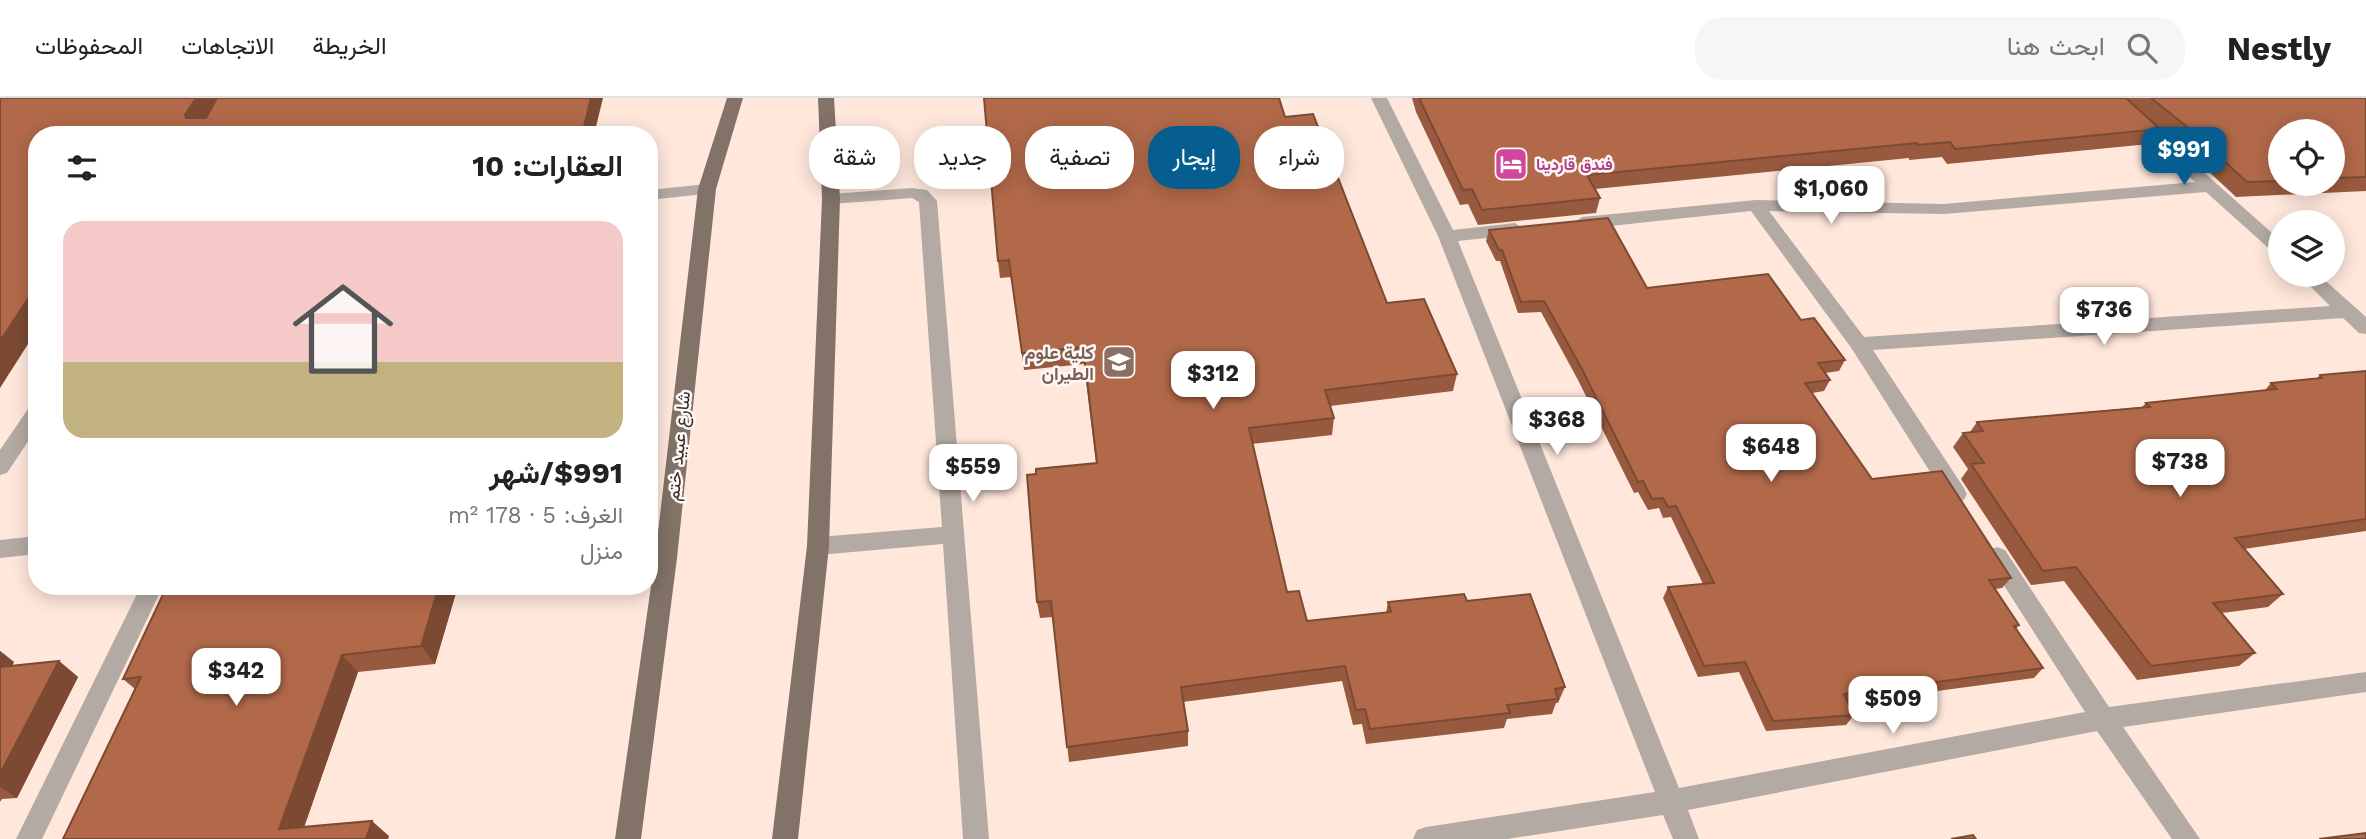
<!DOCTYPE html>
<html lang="ar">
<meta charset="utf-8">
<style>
body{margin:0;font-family:"Work Sans",Vazirmatn,sans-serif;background:#f6f6f6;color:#222;direction:rtl;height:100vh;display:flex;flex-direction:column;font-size:26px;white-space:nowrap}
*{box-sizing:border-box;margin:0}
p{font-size:23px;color:#767676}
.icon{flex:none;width:38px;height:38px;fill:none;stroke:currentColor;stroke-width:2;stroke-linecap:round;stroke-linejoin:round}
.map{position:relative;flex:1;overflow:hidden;direction:ltr}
.panel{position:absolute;left:28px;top:28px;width:630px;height:469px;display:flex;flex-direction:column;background:#fff;border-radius:28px;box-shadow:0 4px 18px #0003;direction:rtl}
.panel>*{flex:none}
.top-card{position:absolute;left:679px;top:28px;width:665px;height:63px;direction:rtl;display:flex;gap:14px}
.controls{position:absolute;left:2268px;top:21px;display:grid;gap:14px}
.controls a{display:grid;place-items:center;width:77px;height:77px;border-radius:50%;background:#fff;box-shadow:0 4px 18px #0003;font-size:35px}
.price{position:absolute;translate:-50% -60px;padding:0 16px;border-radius:14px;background:#fff;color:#222;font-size:23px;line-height:46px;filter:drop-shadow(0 2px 4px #0008)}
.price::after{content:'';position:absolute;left:50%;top:42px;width:21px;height:16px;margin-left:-10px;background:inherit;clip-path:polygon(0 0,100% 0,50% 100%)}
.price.current{background:#055e8f;color:#fff}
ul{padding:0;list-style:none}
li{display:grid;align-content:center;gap:14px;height:371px;padding:0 35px}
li+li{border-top:2px solid #e0e0e0}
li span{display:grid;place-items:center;height:217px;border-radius:21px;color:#555}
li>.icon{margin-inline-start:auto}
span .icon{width:126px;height:126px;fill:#fffc;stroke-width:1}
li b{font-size:30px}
h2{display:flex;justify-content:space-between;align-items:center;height:84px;padding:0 35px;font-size:30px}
.chip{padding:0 24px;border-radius:28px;background:#fff;box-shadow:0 4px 18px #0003;font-size:24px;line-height:63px}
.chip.current{background:#055e8f;color:#fff}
header{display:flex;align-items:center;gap:42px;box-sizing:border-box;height:98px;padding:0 35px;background:#fff;border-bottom:2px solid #e0e0e0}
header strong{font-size:33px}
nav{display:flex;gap:38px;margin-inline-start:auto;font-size:24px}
.search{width:490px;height:63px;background:#f6f6f6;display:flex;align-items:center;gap:18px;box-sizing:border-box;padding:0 24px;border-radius:28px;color:#767676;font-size:26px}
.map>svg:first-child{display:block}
</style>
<header>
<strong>Nestly</strong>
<div class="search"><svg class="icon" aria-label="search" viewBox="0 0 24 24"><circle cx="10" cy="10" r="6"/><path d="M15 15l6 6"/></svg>ابحث هنا</div>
<nav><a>الخريطة</a><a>الاتجاهات</a><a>المحفوظات</a></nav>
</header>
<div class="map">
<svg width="2366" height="741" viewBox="0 0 2366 741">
<rect width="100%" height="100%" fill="#ffe7dc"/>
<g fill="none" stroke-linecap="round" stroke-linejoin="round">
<path fill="#b3aaa3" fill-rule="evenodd" d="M1371 0H1387L1453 132 1515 125 1524 131 1515 137 1458 143 1679 690 2085 614 1989 464 1986 458 1989 452 1997 449 2005 452 2109 609 2366 574V594L2123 629 2200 741H2172L2097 633 1688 712 1699 741H1673L1663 717 1507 741H1413L1417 732 1426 729 1655 694 1438 138Z
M2103 0H2120L2280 142V157L2274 155 2206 94 1944 116 1769 113 1864 239 2330 208 2299 177H2319L2366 219V236L2359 235 2343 220 1873 252 1964 390 1967 396 1964 402 1956 404 1948 402 1852 251 1751 113 1582 131 1573 125 1582 119 1756 102 1944 106 2195 84Z
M707 86 713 87 716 91 713 95 649 102V92Z
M912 90 927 92 937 103 989 741H963L943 446 818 457 810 454 807 448 810 442 818 439 942 429 919 104 912 100 831 106 822 101 831 96Z
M37 306V330L7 375 0 377V352L30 308Z
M37 438V456L0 460V442Z
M141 488H163L42 741H16Z"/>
<path fill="#827267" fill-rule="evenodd" d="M727 0H743L716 91 677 460 641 741H615L655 460 698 91Z
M818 0H834L840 101 829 448 798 741H772L807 448 822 101Z"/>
</g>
<path fill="#985a3f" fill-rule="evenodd" d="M1412 0H2366V93L2236 99 2176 43 2149 22 2160 31 2149 46 1947 66 1942 59 1909 62V60L1595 91 1600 100 1596 115 1478 127 1468 106 1460 107 1416 14ZM2280 33H2333V86H2280Z
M1285 19 1387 205 1457 276 1453 293 1330 308 1334 320 1332 337 1252 346 1287 494 1307 523 1386 515 1388 504 1467 503 1565 589 1558 605H1556L1552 616 1507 621 1504 630 1366 646 1362 626 1353 627 1342 583 1183 604 1188 633V648L1069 664 1053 519 1040 520 1037 504 1036 376 1096 365 1084 266 1024 272 1011 179 1000 180 998 163Z
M1489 132 1647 190 1801 222 1845 262 1839 273 1825 275 1830 282 1824 293 1812 295 1872 381 2011 480 2002 490 1995 491 2019 527 2016 531 2043 570 2034 580 1848 605 1854 617 1846 627 1766 633 1739 574 1698 579 1663 500 1668 489 1703 486 1671 419 1663 420 1659 410 1648 412 1638 394 1634 395 1578 282 1541 214 1518 215 1500 163H1496L1486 143Z
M2366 273V433L2244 451 2283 496 2268 509 2222 515 2255 555 2239 568 2137 582 2064 483 2031 487 1961 381 1968 371 1953 349 1963 335 1970 334 1977 324 2142 309 2146 305 2265 292 2271 285 2317 280 2320 277Z
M458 488 435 566 358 574 304 729 389 738 388 741H63L135 591 123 581Z
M0 553 14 564 12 568 59 563 78 579 17 700 2 701 0 704Z"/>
<path fill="#7c4a33" d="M196 0H219L198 37 186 20 185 17Z
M591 0H603L594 37H582Z
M37 187V232L0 290V243Z
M439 488H458L435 566 421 548Z
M0 553 14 564 2 586 0 585Z
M342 557 358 574 300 741 279 731Z
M59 563 78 579 17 700 0 689V676Z
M372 723 389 738 388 741H366Z"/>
<path fill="#b16949" stroke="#7c4a33" stroke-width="2" d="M0 0H196L185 17 186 20H206L217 0H591L582 37H37V187L0 243Z
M984 0H1279L1285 19 1313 16 1387 205 1424 201 1457 276 1325 292 1334 320 1249 330 1287 494 1299 493 1307 523 1391 514 1388 504 1464 496 1467 503 1530 496 1565 589 1555 591 1558 601 1507 607 1510 615 1370 631 1365 611 1356 612 1345 568 1181 589 1188 633 1067 649 1051 503 1037 504 1027 377 1036 376V371L1097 365 1083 249 1022 255 1009 162 998 163Z
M1419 0H2126L2160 31 1955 51 1950 44 1917 47V45L1587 77 1600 100 1482 112 1472 91 1463 92Z
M2151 0H2366V79L2333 80V33H2280V83L2247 84 2186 28Z
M1608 120 1647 190 1768 176 1801 222 1814 220 1845 262 1818 265 1830 282 1805 285 1872 381 1942 373 2011 480 1989 482 2019 527 2014 528 2043 570 1844 596 1854 617 1773 623 1745 564 1704 568 1668 489 1714 485 1676 408 1668 409 1663 400 1652 401 1643 383 1638 384 1582 271 1544 203 1521 204 1502 152H1499L1489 132Z
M2366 273V421L2235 440 2283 496 2213 505 2255 555 2151 568 2076 469 2043 473 1971 366 1984 365 1963 335 1983 333 1977 324 2150 309 2146 305 2277 291 2271 285 2322 280 2320 277Z
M167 488H439L421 548 342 557 279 731 372 723 366 741H63L141 579 123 581Z
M59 563 0 676V569Z
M2366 735V741H2319Z
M1973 737 1976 741H1951Z"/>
<defs>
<symbol id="hotel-square" viewBox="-11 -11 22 22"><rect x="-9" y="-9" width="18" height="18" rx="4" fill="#d1479c" stroke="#fef8f6"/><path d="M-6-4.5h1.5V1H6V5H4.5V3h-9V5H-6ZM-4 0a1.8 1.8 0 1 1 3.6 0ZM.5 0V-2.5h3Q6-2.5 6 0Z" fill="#fff"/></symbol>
<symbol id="university-square" viewBox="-11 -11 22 22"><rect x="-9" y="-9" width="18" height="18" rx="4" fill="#8d6e63" stroke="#fef8f6"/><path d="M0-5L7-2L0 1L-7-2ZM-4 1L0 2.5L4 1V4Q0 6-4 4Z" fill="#fff"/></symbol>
</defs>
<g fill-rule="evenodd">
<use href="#hotel-square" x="1492" y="47" width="38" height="38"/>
<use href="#university-square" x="1100" y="245" width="38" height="38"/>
</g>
<g text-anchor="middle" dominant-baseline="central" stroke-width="5" stroke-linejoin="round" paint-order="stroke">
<g font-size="16" font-weight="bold" fill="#b23c85" stroke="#fef8f6" text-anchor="start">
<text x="1536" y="66">فندق قاردينا</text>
</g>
<g font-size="18" font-weight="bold" fill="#785e54" stroke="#fef8f6" text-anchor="end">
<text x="1094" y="254">كلية علوم<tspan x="1094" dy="21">الطيران</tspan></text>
</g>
<g font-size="18" fill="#352c28" stroke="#fef8f6">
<text transform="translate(678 348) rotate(-84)">شارع عبيد ختم</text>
</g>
</g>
</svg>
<div class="controls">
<a><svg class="icon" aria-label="locate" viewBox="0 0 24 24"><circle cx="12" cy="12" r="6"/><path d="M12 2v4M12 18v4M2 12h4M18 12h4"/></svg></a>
<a><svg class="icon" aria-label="layers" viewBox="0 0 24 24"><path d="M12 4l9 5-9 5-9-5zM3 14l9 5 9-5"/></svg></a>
</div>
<b class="price current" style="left:2184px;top:89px">$991</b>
<b class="price" style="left:1831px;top:128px">$1,060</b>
<b class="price" style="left:2104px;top:249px">$736</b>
<b class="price" style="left:1213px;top:313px">$312</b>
<b class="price" style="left:1557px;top:359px">$368</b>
<b class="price" style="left:1771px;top:386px">$648</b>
<b class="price" style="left:2180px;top:401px">$738</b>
<b class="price" style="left:973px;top:406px">$559</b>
<b class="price" style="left:236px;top:610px">$342</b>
<b class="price" style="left:1893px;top:638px">$509</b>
<div class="top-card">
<a class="chip">شراء</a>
<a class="chip current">إيجار</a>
<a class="chip">تصفية</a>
<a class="chip">جديد</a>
<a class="chip">شقة</a>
</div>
<section class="panel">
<h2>العقارات: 10<svg class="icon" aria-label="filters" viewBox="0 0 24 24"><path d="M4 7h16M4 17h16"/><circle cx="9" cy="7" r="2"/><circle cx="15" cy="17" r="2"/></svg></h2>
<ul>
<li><span style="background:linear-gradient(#f6c9c9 65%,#c2b280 0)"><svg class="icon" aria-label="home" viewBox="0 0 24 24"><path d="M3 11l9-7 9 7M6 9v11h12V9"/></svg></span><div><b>$991/شهر</b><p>الغرف: 5 · 178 m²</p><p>منزل</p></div></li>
</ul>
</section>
</div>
